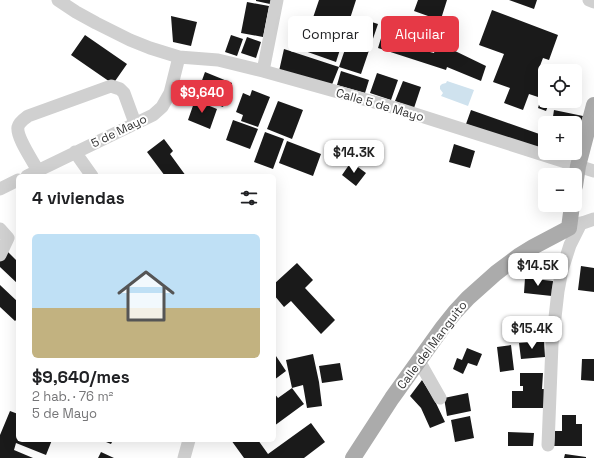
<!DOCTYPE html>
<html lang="es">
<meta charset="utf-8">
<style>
body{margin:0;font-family:"Space Grotesk",sans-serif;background:#f2f2f2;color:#202124;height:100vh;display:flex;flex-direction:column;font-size:15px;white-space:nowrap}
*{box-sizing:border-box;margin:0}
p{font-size:13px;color:#757577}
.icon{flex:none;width:22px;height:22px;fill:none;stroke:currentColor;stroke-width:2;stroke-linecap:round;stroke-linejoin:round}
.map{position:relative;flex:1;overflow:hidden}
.details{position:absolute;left:16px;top:174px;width:260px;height:268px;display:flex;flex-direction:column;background:#fff;border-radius:6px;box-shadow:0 4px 16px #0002}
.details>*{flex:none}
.banner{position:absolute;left:288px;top:16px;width:246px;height:36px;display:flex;gap:8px}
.buttons{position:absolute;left:538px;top:64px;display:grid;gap:8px}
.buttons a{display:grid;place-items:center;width:44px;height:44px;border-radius:6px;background:#fff;box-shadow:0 4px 16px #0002;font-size:20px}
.price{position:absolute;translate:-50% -34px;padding:0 9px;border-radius:8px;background:#fff;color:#222;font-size:13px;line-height:26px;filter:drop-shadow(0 1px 2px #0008)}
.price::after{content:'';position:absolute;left:50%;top:24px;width:12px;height:9px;margin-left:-6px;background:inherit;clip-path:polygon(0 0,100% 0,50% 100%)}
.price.selected{background:#e63946;color:#fff}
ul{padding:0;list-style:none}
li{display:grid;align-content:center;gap:8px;height:212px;padding:0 16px}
li span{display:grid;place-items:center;height:124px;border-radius:6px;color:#555}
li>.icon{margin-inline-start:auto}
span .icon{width:72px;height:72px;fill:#fffc;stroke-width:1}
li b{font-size:17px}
h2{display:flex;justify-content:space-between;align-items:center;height:48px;padding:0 16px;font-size:17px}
.chip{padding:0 14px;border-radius:6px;background:#fff;box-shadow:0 4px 16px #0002;font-size:14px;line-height:36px}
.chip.selected{background:#e63946;color:#fff}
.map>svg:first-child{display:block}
</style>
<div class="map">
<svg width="594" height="458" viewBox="0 0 594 458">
<rect width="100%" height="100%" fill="#fff"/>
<path fill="#cfe2ee" d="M447 81 474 90 468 106 441 96 443 93 440 89V86L442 84 446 83Z
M527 318 529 328 514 330 512 321Z"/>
<path fill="#1a1a1a" d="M256 0H271L270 4 256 1Z
M319 0H356L336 62 302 50Z
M418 0H447L441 19 449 22 446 32 441 31 437 43 421 37 428 16 414 11Z
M509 0H537L534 9Z
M247 2 269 6 263 37 241 33Z
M492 10 558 35 549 60 543 58 538 71 545 73V101H550L546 111 538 108 541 98 529 94 523 110 504 103 510 88 493 82 504 54 479 45Z
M171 16 197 22 191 46 173 42Z
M356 17 378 24 361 74 339 67Z
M386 22 408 29 407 34 425 41 422 50 434 53 437 43 454 48 453 50 486 66 481 81 447 67 446 70 378 48Z
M85 35 127 64 113 84 71 55Z
M231 35 243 39 237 56 225 52Z
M247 37 261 42 256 58 241 53Z
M284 49 339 67 331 87 279 71Z
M341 71 369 80 365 93 337 85Z
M205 72 232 83 223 107 196 97Z
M377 73 398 80 391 100 370 93Z
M403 81 421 87 414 108 395 101Z
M252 90 270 97 258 127 241 121 243 115 236 112 243 93 250 96Z
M195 100 217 109 210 129 188 120Z
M278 101 303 110 292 139 267 129Z
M471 110 545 136V152L466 124Z
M554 110 583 116 575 143V123H552Z
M233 120 258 129 250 149 226 140Z
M265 132 284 139 273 169 254 162Z
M164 139 173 151 170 154 186 176H165L147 152Z
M287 141 321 154 313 176 279 163Z
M454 144 475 151 470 168 449 162Z
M550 153H572L570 160Z
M351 162 366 173 356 186 342 175Z
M8 252 18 262V284L0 267V261Z
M297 263 313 280 305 288 335 320 321 334 291 301 284 307 274 295V284Z
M581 266 594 268V292L578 290Z
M525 278 553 281 552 296 524 293Z
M0 285 18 302V318L15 321 0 307Z
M544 341 545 357 521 359 519 343Z
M511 345 514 370 500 372 497 347Z
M467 348 482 354 477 366 468 363 463 374 453 369 457 358 462 360Z
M274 353 286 371 274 380Z
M313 354 319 382 322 406 307 408 303 385 292 388 286 360Z
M582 359H594V381L581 380Z
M340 363 343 380 322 383 319 366Z
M520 373H543L542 389H546V408H512V391H523V386H520Z
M422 380 434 399 445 422 430 428 421 408 410 396Z
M292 388 304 404 274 426V393L278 398Z
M468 393 471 411 447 416 444 398Z
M10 411 18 414V440H52L46 455 16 443 14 450 33 458H0V435Z
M562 415H576V424H582V446H554L555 431H562Z
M470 416 474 438 455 442 451 420Z
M311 423 325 442 304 458H244L231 440H258L268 454Z
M508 432 534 433 533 446H508Z
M101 440H113L111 444Z
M101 452 114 458H98Z
M565 454 586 457V458H564Z"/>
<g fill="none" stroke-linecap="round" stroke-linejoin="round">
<path stroke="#d0d0d0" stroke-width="13" d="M58 0 76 12 96 23 130 40 150 48 179 57 218 60 263 71 399 109 594 171
M589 0 594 2
M263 71 277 0
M75 152 92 176
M38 171C33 161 16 137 18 127 19 122 24 119 28 116L111 86 120 89 124 93 135 123
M27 176 153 115 162 107 170 93 179 57
M0 189 18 180
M574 226 594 219
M0 229 8 238 0 255
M419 361 440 398
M548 445 552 344 558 291 562 270 570 245 581 223
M184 458 189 440"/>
<path stroke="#ababab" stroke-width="16" d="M575 186 578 166 594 105
M353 458 392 398 443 327 455 312 468 298 496 273 520 255 533 247 569 228 572 205"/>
</g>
<g text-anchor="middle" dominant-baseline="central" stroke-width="4" stroke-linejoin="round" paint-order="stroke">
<g font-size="12" fill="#333" stroke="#fff">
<text transform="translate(380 105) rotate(16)">Calle 5 de Mayo</text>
<text transform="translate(119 131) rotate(-26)">5 de Mayo</text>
<text transform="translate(432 345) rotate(-53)">Calle del Manguito</text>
</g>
</g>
</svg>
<div class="buttons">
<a><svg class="icon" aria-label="locate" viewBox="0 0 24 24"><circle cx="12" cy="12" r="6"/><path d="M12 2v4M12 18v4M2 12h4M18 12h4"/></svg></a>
<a>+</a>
<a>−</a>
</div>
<b class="price selected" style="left:202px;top:114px">$9,640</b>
<b class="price" style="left:354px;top:174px">$14.3K</b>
<b class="price" style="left:538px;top:287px">$14.5K</b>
<b class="price" style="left:532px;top:350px">$15.4K</b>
<div class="banner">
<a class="chip">Comprar</a>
<a class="chip selected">Alquilar</a>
</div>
<section class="details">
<h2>4 viviendas<svg class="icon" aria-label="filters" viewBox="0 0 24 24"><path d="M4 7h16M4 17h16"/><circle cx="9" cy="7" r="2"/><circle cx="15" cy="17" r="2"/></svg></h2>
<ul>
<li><span style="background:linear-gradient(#bfe0f5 60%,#c2b280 0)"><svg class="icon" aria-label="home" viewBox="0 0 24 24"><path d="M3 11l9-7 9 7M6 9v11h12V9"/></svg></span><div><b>$9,640/mes</b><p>2 hab. · 76 m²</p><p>5 de Mayo</p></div></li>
</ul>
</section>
</div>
